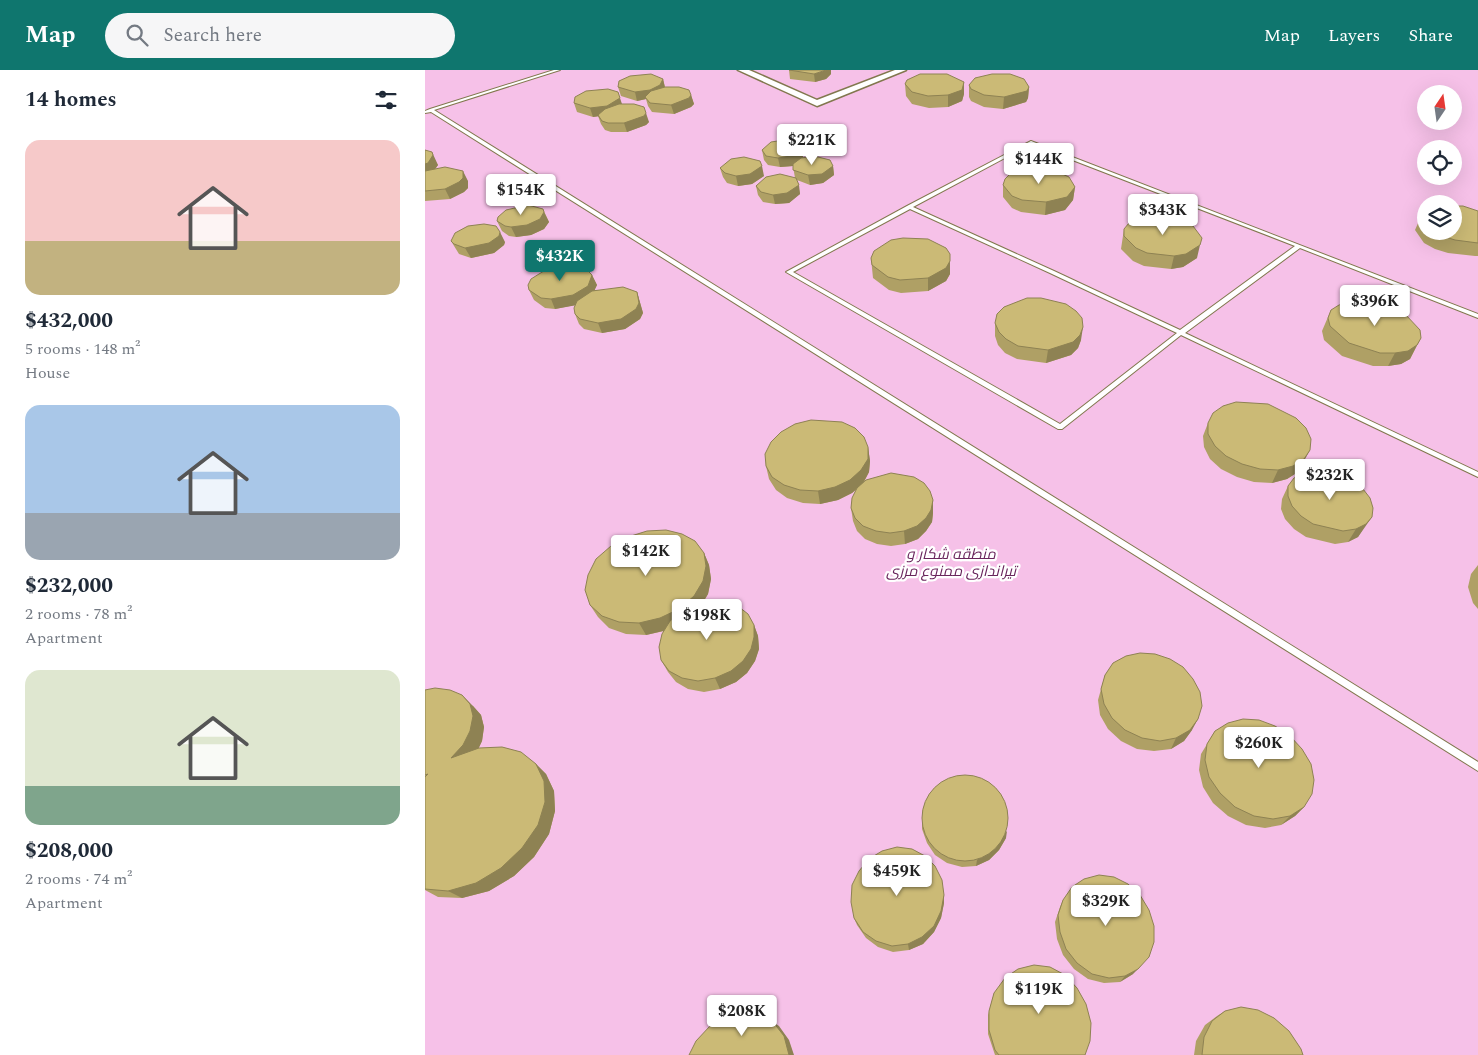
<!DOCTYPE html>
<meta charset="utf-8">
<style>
body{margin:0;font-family:Spectral,Cairo,serif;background:#f6f6f7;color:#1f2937;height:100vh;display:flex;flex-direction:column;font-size:19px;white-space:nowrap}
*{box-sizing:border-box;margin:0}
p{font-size:16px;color:#747a83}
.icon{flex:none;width:28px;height:28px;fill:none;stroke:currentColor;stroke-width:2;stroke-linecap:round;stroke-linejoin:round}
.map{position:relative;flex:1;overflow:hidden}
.drawer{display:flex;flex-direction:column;background:#fff;width:425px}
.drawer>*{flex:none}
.needle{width:32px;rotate:13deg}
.tools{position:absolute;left:992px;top:15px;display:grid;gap:10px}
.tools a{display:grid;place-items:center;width:45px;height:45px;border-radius:50%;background:#fff;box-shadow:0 5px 20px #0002;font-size:25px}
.price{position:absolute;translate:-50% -42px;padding:0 11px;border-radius:5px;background:#fff;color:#222;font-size:16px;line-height:32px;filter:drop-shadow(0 1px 2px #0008)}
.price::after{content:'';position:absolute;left:50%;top:30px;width:15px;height:11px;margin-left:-8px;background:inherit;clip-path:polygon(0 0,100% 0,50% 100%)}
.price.current{background:#0f766e;color:#fff}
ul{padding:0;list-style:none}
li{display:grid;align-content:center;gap:10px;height:265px;padding:0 25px}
li span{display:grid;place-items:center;height:155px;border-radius:15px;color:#555}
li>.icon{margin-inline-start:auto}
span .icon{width:90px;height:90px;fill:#fffc;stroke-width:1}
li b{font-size:21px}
h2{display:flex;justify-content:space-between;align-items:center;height:60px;padding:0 25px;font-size:21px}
header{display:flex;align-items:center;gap:30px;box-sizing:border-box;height:70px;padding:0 25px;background:#0f766e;color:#fff}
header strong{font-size:24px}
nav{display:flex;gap:28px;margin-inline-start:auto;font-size:18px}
.search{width:350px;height:45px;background:#f6f6f7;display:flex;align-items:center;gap:12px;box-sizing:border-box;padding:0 18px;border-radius:28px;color:#747a83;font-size:19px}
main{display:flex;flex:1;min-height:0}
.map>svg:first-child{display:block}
</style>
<header>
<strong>Map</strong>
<div class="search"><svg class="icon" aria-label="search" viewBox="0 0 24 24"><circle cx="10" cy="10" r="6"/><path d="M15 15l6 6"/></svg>Search here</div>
<nav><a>Map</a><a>Layers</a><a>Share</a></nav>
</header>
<main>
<section class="drawer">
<h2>14 homes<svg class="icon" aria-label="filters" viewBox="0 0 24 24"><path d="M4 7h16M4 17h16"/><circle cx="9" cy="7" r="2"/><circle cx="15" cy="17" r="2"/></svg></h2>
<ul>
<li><span style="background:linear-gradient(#f6c9c9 65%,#c2b280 0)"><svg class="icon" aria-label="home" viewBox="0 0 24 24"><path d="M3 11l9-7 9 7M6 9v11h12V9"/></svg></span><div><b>$432,000</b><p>5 rooms · 148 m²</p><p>House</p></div></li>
<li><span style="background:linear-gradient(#a9c7e8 70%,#9aa5b1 0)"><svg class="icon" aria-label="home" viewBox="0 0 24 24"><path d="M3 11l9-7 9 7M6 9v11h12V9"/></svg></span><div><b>$232,000</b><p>2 rooms · 78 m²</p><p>Apartment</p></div></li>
<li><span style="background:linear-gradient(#dfe7d0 75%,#7fa58c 0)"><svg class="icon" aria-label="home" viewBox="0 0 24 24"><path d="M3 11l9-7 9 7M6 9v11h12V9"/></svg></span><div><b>$208,000</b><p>2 rooms · 74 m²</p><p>Apartment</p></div></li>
</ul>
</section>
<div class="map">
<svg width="1053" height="985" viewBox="0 0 1053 985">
<rect width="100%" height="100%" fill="#f3e8bb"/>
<path fill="#f6c1e8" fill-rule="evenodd" d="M0 0H1053V985H0ZM1001 24H1029V51H1001ZM1001 79H1029V106H1001ZM1001 134H1029V161H1001Z"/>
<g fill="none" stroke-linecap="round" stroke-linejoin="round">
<defs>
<path id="service" d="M129 0H135L9 40 1053 692V701L6 42 0 43V41L5 39Z
M606 71 1053 244V248L875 178 760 263 1053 402V407L756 265 637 359H633L361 202 482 136ZM606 74 870 176 755 260 629 201 488 137ZM485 139 625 203 752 263 635 354 368 202Z"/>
<path id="minor" d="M313 0H324L392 30 470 0H481L392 36Z"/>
</defs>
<use href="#service" stroke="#82774e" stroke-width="2"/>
<use href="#minor" stroke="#82774e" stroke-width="3"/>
<use href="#service" fill="#fff" fill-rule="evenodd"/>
<use href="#minor" fill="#fff" fill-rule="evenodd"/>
</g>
<path fill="#afa065" d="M364 0 406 4 401 9 390 12 365 9Z
M238 9 240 17 266 25 269 34 266 37 249 44 227 42 223 36 221 29 212 31 196 26 193 17Z
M539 12V24L537 31 523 37 504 38 487 34 481 26 480 14Z
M544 15 604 17 603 28 601 32 578 39 559 37 546 31 544 27Z
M149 33 197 34 224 52 221 55 202 62H186L180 60 176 54 173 46 168 47 152 42Z
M377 76 378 85V88L408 96 409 105 398 113 385 115 372 110 375 124 364 133 350 134 338 132 333 125 331 116 370 108 368 96 355 97 343 95 339 90 337 80Z
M0 80 13 95 10 99 43 111V118L39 122 25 129 0 131Z
M295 98 339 106 327 114 313 116 302 113 298 107Z
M578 115 650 117 648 130 640 140 620 145 596 142 587 138 578 127Z
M118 139 124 152 119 159 106 165 91 167 84 166 77 161 72 151Z
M1001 140V161H1029L1053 141V186H1050L1023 183 1010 179 999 173 990 160 998 142Z
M699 159 772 188 758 197 746 199 719 196 708 191 696 179Z
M26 171 80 172 79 175 69 183 46 188 34 184Z
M446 188 525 204 521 211 503 221 476 223 464 220 448 208Z
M167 205 172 215 169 220 212 222 218 243 215 249 200 259 177 263 159 259 154 254 150 244V235L130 239 120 238 109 230 104 220Z
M906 240 996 268 985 289 976 294 963 296H948L917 286 899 270 897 261Z
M570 253 656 270 653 278 646 285 621 293 592 289 580 283 573 275 570 266Z
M783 353 879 393 873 402 862 409 847 413 829 412 812 407 796 399 785 389 779 377 778 366Z
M443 377 445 391 444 402 439 412 508 430V443L507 452 501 461 493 469 480 474 466 476 452 474 440 469 432 461 428 451 426 438 431 420 427 423 413 430 395 434 378 433 362 428 351 420 344 409 341 396Z
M863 416 938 459 933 467 923 472 910 474 881 467 869 459 860 449 856 439 857 429Z
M279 483 284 495 286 509 283 524 278 533 329 555 333 566 334 579 330 591 322 603 311 612 295 619 279 622 263 619 251 612 243 602 236 590 239 561 221 565 201 564 184 558 173 547 165 535Z
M1053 495V539L1048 533 1043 517 1046 504Z
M680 605 767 660 759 671 746 679 729 681 712 679 696 671 683 659 675 645 673 630Z
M0 620 48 636 56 645 59 657 57 671 53 679 111 694 121 704 129 721 130 741 124 764 109 787 89 806 64 821 37 828 13 827 0 820Z
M790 661 879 737 870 746 856 755 840 758 821 755 803 746 788 733 778 717 774 700 776 684Z
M497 753 581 768 574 780 564 790 551 796 537 797 522 793 510 785 502 773 497 759Z
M519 825V833L516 848 509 862 498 874 484 880 468 882 453 877 441 868 432 855 429 848Z
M638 830 708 904 695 912 679 913 663 909 649 899 638 885 632 869 630 852 635 837Z
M569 923 660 985H570L563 964V945Z
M800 941 878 985H769L771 971 780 955 792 946Z"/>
<path fill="#8e8253" d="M401 0H406V4L401 9 390 12 389 4Z
M238 9 240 18 220 27 221 29 212 31 210 22Z
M539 12V24L537 31 523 37V25Z
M604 17 603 28 601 32 578 39 579 27Z
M266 25 269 34 266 37 249 44 246 35Z
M195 28 198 37 184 45 168 47 165 38Z
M221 43 224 52 221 55 202 62 199 53Z
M377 76 378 85 377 91 368 96 355 97 353 88Z
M7 82 13 95 8 102 0 106V94Z
M337 96 339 106 327 114 313 116 311 106Z
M408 96 409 105 398 113 385 115 383 105Z
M38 101 43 111V118L39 122 25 129 20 119Z
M374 115 375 124 364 133 350 134 348 125Z
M650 117 648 130 640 140 620 145 621 132Z
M119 142 124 152 119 159 106 165 91 167 86 157Z
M75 162 80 172 79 175 69 183 46 188 40 178Z
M775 175 772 188 758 197 746 199 749 186Z
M525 191V204L521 211 503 221V208Z
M167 205 172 215 167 226 152 235 130 239 126 229Z
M212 222 218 243 215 249 200 259 177 263 173 253Z
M658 257 656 270 653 278 646 285 621 293 623 280Z
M992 275 985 289 976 294 963 296 970 283Z
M443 377 445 391 444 402 438 413 427 423 413 430 395 434 393 421Z
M885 380 873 402 862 409 847 413 853 400Z
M508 430V443L507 452 501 461 493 469 480 474 479 461Z
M947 447 933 467 923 472 931 459Z
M279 483 284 495 286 509 283 524 274 538 242 560 221 565 214 553Z
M329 555 333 566 334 579 330 591 322 603 311 612 295 619 290 608Z
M37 625 48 636 56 645 59 657 57 671 50 686 26 688Z
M773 649 767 660 759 671 746 679 751 668Z
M111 694 121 704 129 721 130 741 124 764 109 787 89 806 64 821 37 828 23 821Z
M879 737 870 746 856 755 865 746Z
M582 761 581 768 574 780 564 790 551 796 552 790Z
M519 825V833L516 848 509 862 498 874 484 880 483 874Z
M713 899 708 904 695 912 700 906Z
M348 952 354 956 364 970 369 985H364Z"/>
<path fill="#cbba76" stroke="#8e8253" d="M364 0H401L389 4Z
M226 4 238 9 235 15 225 20 210 22 193 17 194 11 205 6Z
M495 4H522L539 12 537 20 523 25 503 26 487 22 480 14 482 10Z
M567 4H585L599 9 604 17 602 21 579 27 559 25 546 19 544 15 550 8Z
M240 17H254L264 20 266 25 264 28 246 35 225 33 220 27 226 21Z
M183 19 193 22 195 28 182 36 165 38 149 33 150 27 161 21Z
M194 34H209L219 37 221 43 219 46 199 53H183L177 51 173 45 180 39Z
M359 70 375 74 377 76 375 82 366 86 353 88 341 86 337 80 346 72Z
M0 80 7 82 8 85 3 93 0 94Z
M389 86 405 90 408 96 397 104 383 105 368 100V94L376 88Z
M319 87 335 91 337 96 325 104 311 106 300 103 295 98 306 89Z
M20 97 38 101V108L34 112 20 119 0 121V101Z
M604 98 626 99 644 107 650 117 642 127 621 132 597 130 587 126 578 115 580 109 585 104Z
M355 104 371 108 374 115 362 123 348 125 336 122 331 116 341 107Z
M103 135 118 139 119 142 115 149 102 155 86 157 80 156 72 151 73 147 81 140Z
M1029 136H1038L1053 141V173L1030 170 1017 166 1008 161H1029Z
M1001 140V154L996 147 998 142Z
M723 146 747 148 768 156 777 168 775 175 761 184 749 186 722 183 711 178 699 166V159L704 153Z
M59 154 71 156 75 162 74 166 64 173 40 178 29 174 26 171 30 163 43 156Z
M478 168 503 169 521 178 525 184V191L521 198 503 208 475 210 463 207 447 195 446 188 449 181 466 170Z
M142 194 159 197 167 205 163 216 148 225 126 229 116 228 104 220 103 215 106 209 122 199Z
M198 217 212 222 214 233 211 239 196 249 173 253 155 249 150 244 149 238 152 231 167 221Z
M602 228H616L641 234 651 241 657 248 658 257 655 265 648 272 623 280 593 276 581 269 574 262 570 253 572 244 579 237Z
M926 231H939L968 237 980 244 995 260 996 268 992 275 983 281 970 283H955L924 273 905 256 903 248 906 240 914 235Z
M811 332 843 334 871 348 881 358 886 369 885 380 879 389 868 396 853 400 835 399 817 394 801 386 790 376 783 364V353L788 343 798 336Z
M386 350 417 352 430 358 439 367 443 377V389L436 400 425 410 410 417 393 421 375 420 359 415 347 407 341 396 340 384 346 372 356 362 370 354Z
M890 401 915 405 938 419 945 428 948 438 947 447 941 454 931 459 918 461 888 454 876 446 867 436 863 426V416L869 408 878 403Z
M466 403 489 407 499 413 505 421 508 430 506 440 501 448 492 456 479 461 465 463 451 461 438 456 430 448 426 438 427 428 432 418 441 410Z
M241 460 257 464 270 471 279 483 281 496 278 511 269 526 254 539 235 548 214 553 194 552 177 546 165 535 160 520 163 505 171 489 186 476 203 467 222 461Z
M287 531 301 532 314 537 323 544 329 555V567L326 579 318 591 306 601 290 608 273 611 257 608 244 601 236 590 234 577 237 564 245 551 258 541 273 534Z
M715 583 730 584 745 589 758 597 768 609 775 622 777 636 773 649 765 660 751 668 735 671 717 668 700 660 687 648 679 634 676 619 680 605 688 593 701 586Z
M10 618 25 620 37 625 45 634 48 646 45 661 38 675 26 688 54 678 77 677 96 682 111 694 119 711 120 732 113 755 97 778 76 798 51 813 23 821 0 819V707L3 704 0 705V620Z
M818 649 834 650 850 656 865 666 877 679 886 694 889 710 887 724 879 737 865 746 848 749 829 746 810 737 795 723 784 707 780 690 782 674 790 661 803 653Z
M497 748a43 43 0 1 1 86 0a43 43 0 1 1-86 0Z
M472 777 487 779 500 786 510 796 517 810 519 825 516 841 509 856 497 867 483 874 467 876 451 871 438 862 429 848 426 832 427 815 434 801 444 789 457 781Z
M674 805 689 807 703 814 715 825 724 840 729 856V872L724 887 713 899 700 906 684 908 667 904 652 893 641 879 635 862 633 845 638 830 647 817 659 809Z
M609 895 625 897 640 905 652 918 661 934 666 953 665 971 660 985H574L570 980 564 960V941L569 923 580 908 593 899Z
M816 937 833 940 849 948 864 961 876 979 878 985H777L779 967 787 951 800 941Z
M319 942 334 944 348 952 359 966 364 985H264L271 971 285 956 301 946Z"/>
<g text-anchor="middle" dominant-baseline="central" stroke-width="4.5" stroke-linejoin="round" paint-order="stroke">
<g font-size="15" font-style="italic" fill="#69255c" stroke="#fff">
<text x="526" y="484">منطقه شکار و<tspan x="526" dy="17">تیراندازی ممنوع مرزی</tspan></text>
</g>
</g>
</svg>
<div class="tools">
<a><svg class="needle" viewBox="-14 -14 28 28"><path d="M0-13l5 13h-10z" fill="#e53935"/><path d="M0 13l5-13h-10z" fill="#747a83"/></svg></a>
<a><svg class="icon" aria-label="locate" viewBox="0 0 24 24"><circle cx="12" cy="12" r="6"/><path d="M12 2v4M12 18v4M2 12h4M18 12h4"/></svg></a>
<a><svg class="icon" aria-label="layers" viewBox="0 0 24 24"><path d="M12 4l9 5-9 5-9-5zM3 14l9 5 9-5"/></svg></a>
</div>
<b class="price" style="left:387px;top:96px">$221K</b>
<b class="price" style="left:614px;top:115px">$144K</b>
<b class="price" style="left:96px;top:146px">$154K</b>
<b class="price" style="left:738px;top:166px">$343K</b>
<b class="price current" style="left:135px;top:212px">$432K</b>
<b class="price" style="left:950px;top:257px">$396K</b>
<b class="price" style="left:905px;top:431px">$232K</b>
<b class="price" style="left:221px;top:507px">$142K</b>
<b class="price" style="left:282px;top:571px">$198K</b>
<b class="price" style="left:834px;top:699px">$260K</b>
<b class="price" style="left:472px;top:827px">$459K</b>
<b class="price" style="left:681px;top:857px">$329K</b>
<b class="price" style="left:614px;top:945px">$119K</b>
<b class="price" style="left:317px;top:967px">$208K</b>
</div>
</main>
